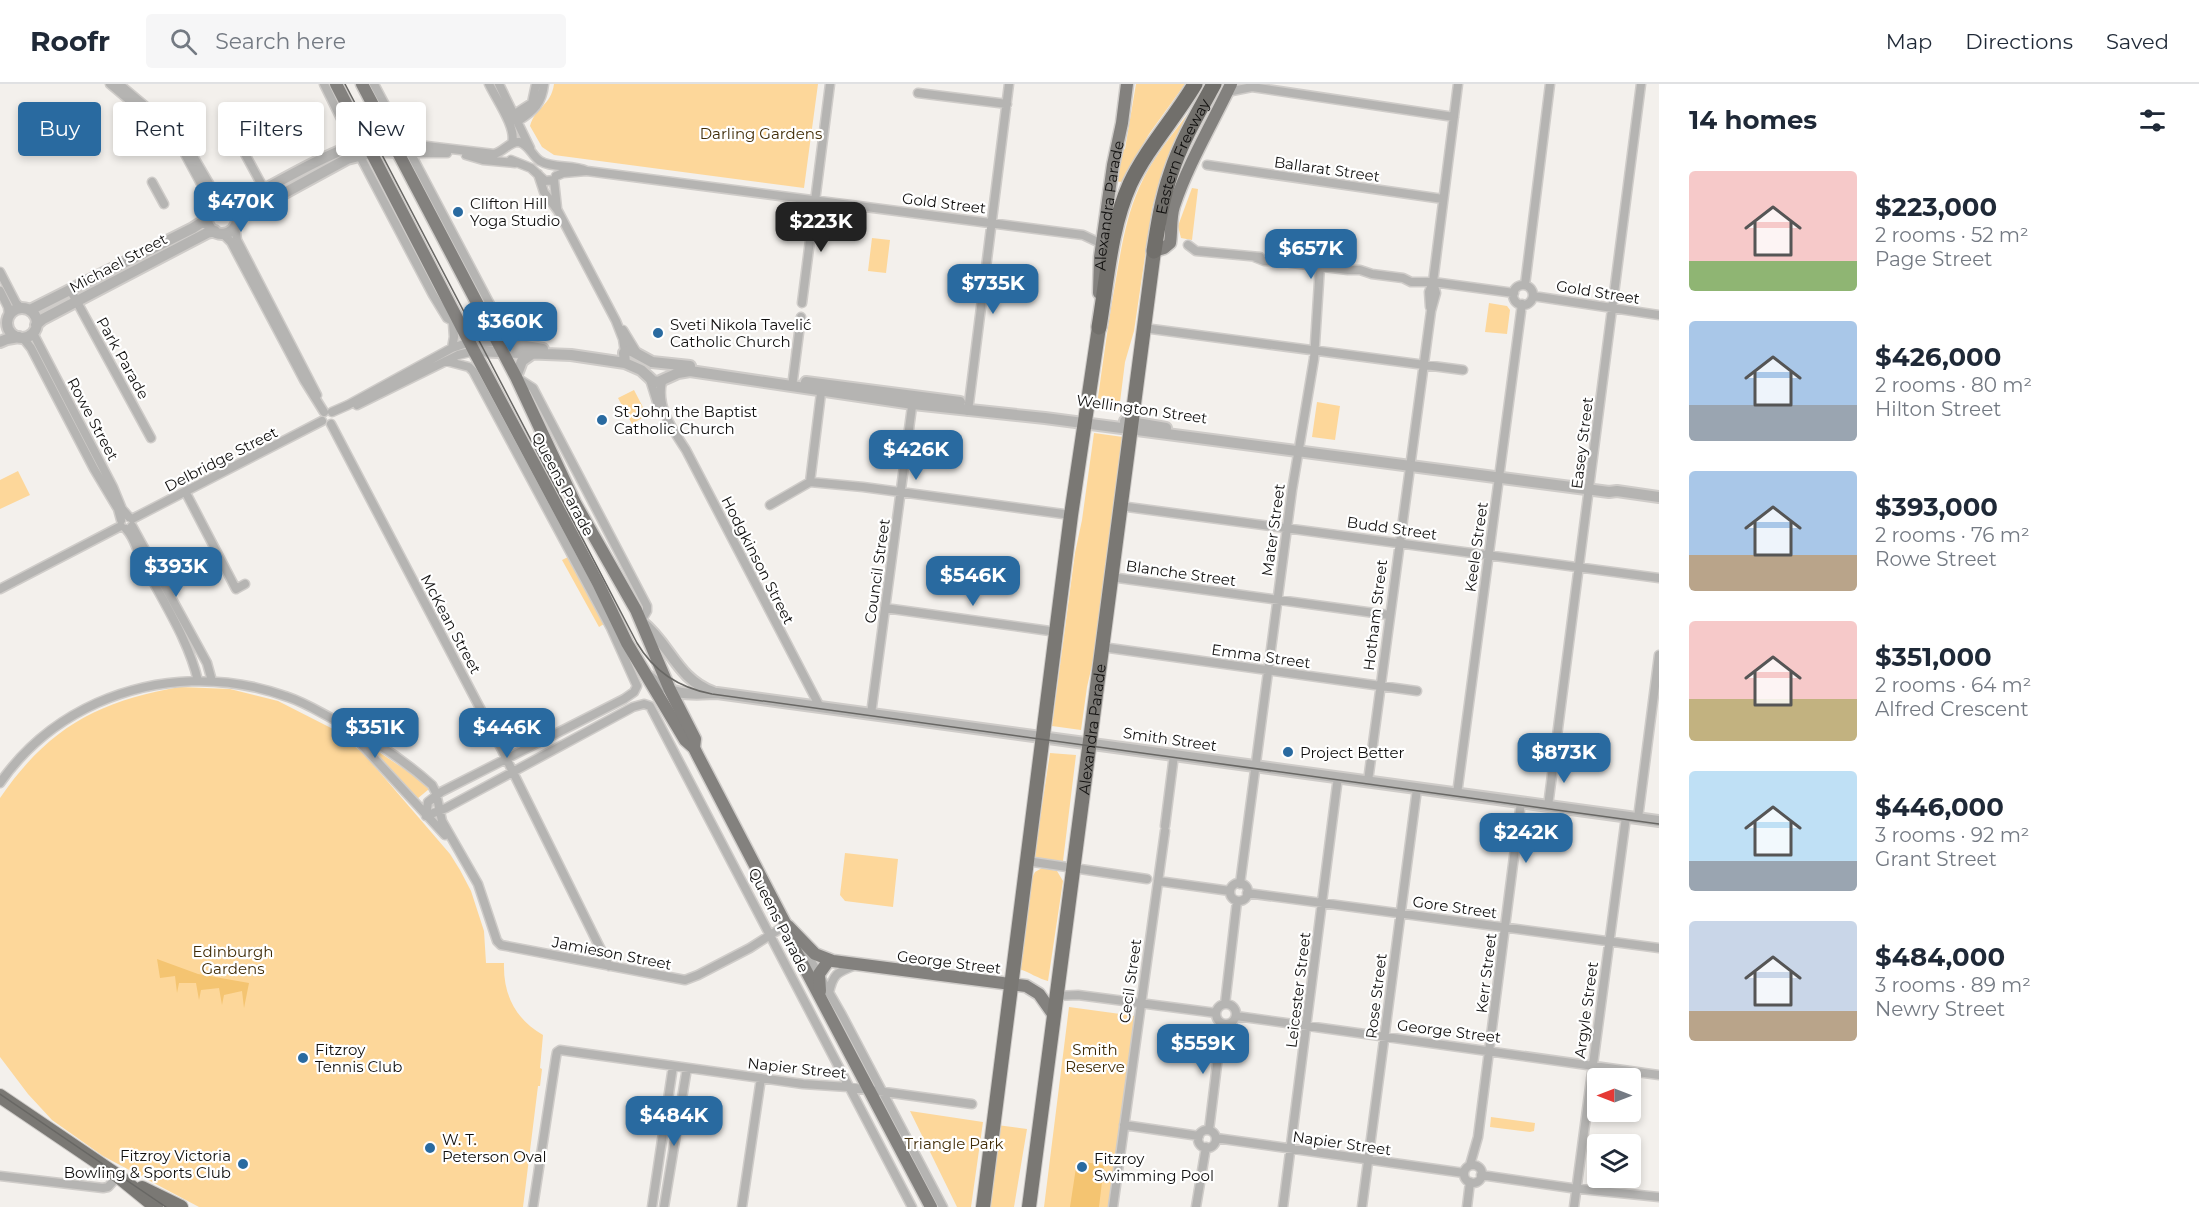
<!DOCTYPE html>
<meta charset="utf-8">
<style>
body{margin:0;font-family:Montserrat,sans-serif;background:#f6f6f7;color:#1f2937;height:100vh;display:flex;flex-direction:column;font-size:22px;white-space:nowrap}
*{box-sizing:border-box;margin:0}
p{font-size:20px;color:#747a83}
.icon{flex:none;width:33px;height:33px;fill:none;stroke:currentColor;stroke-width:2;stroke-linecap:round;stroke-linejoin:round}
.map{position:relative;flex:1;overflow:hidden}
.panel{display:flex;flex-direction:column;background:#fff;width:540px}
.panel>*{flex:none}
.hud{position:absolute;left:18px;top:18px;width:570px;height:54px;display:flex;gap:12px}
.needle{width:39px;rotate:270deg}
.buttons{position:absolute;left:1587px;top:984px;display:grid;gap:12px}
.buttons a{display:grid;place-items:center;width:54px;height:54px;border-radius:6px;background:#fff;box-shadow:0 3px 9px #0003;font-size:30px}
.price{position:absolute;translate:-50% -51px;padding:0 14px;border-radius:12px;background:#296aa0;color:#fff;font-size:20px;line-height:39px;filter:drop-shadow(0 2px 3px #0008)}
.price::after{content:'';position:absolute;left:50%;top:36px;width:18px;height:14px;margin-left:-9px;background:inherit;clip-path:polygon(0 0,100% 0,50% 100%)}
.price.current{background:#222;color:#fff}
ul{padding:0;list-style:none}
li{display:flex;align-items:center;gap:18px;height:150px;padding:0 30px}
li span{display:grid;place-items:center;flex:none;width:168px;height:120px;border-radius:6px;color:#555}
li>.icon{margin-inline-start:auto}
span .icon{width:72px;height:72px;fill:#fffc;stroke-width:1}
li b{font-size:26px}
h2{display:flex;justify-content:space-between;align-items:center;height:72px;padding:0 30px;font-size:26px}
.chip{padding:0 21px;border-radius:6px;background:#fff;box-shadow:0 3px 9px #0003;font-size:21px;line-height:54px}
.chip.current{background:#296aa0;color:#fff}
header{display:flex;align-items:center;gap:36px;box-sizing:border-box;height:84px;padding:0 30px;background:#fff;border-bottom:2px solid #e0e1e3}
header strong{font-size:28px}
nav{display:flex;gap:33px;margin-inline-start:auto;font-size:21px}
.search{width:420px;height:54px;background:#f6f6f7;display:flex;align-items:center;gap:15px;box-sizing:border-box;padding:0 21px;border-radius:6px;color:#747a83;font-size:22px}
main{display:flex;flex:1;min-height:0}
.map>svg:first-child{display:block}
</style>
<header>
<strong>Roofr</strong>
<div class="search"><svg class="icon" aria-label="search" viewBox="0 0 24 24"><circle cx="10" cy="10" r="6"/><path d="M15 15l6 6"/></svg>Search here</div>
<nav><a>Map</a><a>Directions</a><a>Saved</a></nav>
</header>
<main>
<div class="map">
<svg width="1659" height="1123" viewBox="0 0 1659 1123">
<rect width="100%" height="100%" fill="#f3f0ec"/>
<path fill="#fdd79a" d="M554 0H818L804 104 554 71 542 63 530 42C535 23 551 22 554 0Z
M1136 0H1185L1149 50 1122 98 1114 97 1119 68 1125 65Z
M1190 27V32L1159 107 1156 110 1152 125 1134 247 1125 278 1119 326 1098 325 1097 321C1103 277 1109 233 1117 189 1122 160 1127 131 1139 104 1151 76 1172 51 1190 27Z
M1192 104 1198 105 1192 156 1181 154 1178 142Z
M872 154 890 156 886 189 868 187Z
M1489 219 1507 222 1510 226 1507 250 1485 248Z
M634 306 647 331 632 340 618 314Z
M1317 318 1340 322 1335 356 1312 353Z
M1094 349 1123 353 1095 568 1087 603 1081 646 1052 642 1075 469 1082 436Z
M18 387 30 411 0 425V396Z
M568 473 604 540 599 543 562 476Z
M180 603 230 605 278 617 333 645 364 670 450 770 460 786 471 807 484 847 486 879H504C503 910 515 935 543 951L540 984 542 985 540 1002H538L523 1123H199L103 1072 52 1036 28 1010 0 973V714C48 644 98 617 180 603Z
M370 662 413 691 429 705 417 715Z
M1050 669 1076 671 1063 777 1034 774Z
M845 769 898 775 893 823 845 817 840 811Z
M1042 784 1057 787 1063 797 1048 897C1039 895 1029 888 1019 885L1031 796 1035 788Z
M1069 923 1135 932 1109 1123H1044Z
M910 1027 983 1038 971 1123H957Z
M1491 1033 1535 1039 1534 1047 1530 1048 1490 1043Z
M997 1041 1027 1045 1014 1123H988Z"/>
<path fill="#f4c471" d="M157 875 198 890 249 899 244 924 242 907 224 911 222 921 219 904 201 906 199 916 196 899H179L177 909 175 892 160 894Z
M1077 1077 1104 1081 1099 1123H1070Z"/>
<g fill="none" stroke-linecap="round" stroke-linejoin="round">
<defs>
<path id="minor" d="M110 0 178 57 206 109 210 125
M119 0 182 53 221 120
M324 0 352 57 433 211 447 234 460 241
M374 0 491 222 492 230 486 236
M489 0C496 15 517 44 512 59
M499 0 530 64
M1227 8 1252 3 1454 33
M918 9 1007 20
M510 33 532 19 536 0
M514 36 518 37C534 27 542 19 544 0
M232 46 270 116
M391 55 418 61 494 70C503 68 510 57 519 58 529 60 532 72 540 77 554 85 572 80 587 87L1083 151 1102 160
M406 69H447
M466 71 483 76 515 79
M511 76 531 84 545 97 554 96
M1207 81 1443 115
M538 90 544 108 558 127 616 237 623 255 625 268
M556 92 563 89 586 87
M554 96 557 124
M152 98 164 120
M235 142 237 156 317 311
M222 149 231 158 304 296 324 328
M1188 161 1196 167 1260 173
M1254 173 1264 177H1276L1348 186H1360L1372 190 1403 194 1411 198H1433L1514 209
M0 188 16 219 21 224
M1525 201 1550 0
M1513 211a10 10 0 1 1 20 0a10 10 0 1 1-20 0Z
M0 207 8 223 9 232
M71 207 151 354
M1533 212 1659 231
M802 219 830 0
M1430 223 1429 208 1433 198 1458 0
M1144 244 1463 286
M623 246 637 269
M33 249 113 403 122 425 129 433
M23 254 31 264 94 385 118 425 121 436
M452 264 454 253 453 239
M446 277 469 283 473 287 611 544 637 602 634 608 624 615 441 708 428 718 426 732 446 724 633 623 644 620 650 622 912 1123
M649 292 658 321
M516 293 533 304 647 522V527L641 537
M662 298C656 323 673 346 686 366L820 623
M792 303 801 233
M357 321 458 271 474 267
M968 327 1009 0
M332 328 348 321 452 264 470 258
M331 340 502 666 609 882
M810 398 822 301
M186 409 236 505 245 500
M770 421 810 398 863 403 1071 431
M1120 422 1659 494
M132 435 322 337
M132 442 207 579 212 597
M126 445C134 453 136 464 141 474 160 514 188 553 198 597
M1111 493 1389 531
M0 505 121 442
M885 524 1057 548
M1102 563 1417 607
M871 630 913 315
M350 648 445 751
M1368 697 1431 227 1436 209 1433 198
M0 699C25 663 57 637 97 619 158 592 225 590 288 613 306 619 321 629 337 637 370 654 404 676 432 701L436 709 442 737 478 800 497 857 501 861 685 896 698 891 750 864 786 841
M1457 710 1522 220
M1548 722 1641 0
M1638 734 1659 571
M1165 742 1174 671
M1027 777 1147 795
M1158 797 1230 807
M1230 808a9 9 0 1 1 18 0a9 9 0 1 1-18 0Z
M1240 800 1292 406 1314 275 1320 182
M1247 809 1659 864
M803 863 842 931 943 1123
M829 909C833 889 838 888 856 881
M1055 912 1078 911 1216 929
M1216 930a10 10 0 1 1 20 0a10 10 0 1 1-20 0Z
M1225 920 1237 817
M1236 932 1659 991
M1124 1041 1199 1052
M1209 1046 1222 940
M1198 1055a9 9 0 1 1 18 0a9 9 0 1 1-18 0Z
M1216 1054 1464 1089
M1470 1081 1478 1053 1521 718
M1464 1090a9 9 0 1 1 18 0a9 9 0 1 1-18 0Z
M1481 1091 1571 1104 1659 1113
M0 1092 103 1104 108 1103 118 1092
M533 1123 556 973 557 968 560 966 803 1000 848 1003 972 1020
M652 1123 673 982
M664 1123 687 984
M742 1123 761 994
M1113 1123 1165 747
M1196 1123 1206 1063
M1283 1123 1338 693
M1362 1123 1417 705
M1467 1123 1470 1098
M1574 1123 1626 733"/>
<path id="tertiary" d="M207 135a15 15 0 1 1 30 0a15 15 0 1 1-30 0Z
M230 122 238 120C269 104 359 48 391 55
M237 135 347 75 379 67 397 68
M7 239a15 15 0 1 1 30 0a15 15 0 1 1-30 0Z
M30 226 193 144 207 135
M36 241 43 235 207 149 215 147
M0 258 7 255 19 253
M470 258 497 257 543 265
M474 267 571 271 625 279 641 286 653 297 658 298 678 289 690 287 913 320 1045 334 1609 408 1617 407 1659 413
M625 279 624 269 630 266 652 278 690 282
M516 293 522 277 532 270
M806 298 960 318
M1125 337 1166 344
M642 538C670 560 677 595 713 608
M650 593C673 613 689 610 717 609L1659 737"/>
<g id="primary">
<path d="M336 0 474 267 598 499 627 559 685 656 694 664 698 672 786 841 792 860 931 1123"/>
<path d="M362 0 516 293 575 419 636 526 670 606 695 655 694 664"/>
<path d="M1154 167 1164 164 1170 159C1172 147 1170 135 1174 122 1188 80 1212 40 1231 0"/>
<path id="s1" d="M1099 209 1100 173 1113 81 1122 39 1127 0"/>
<path d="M788 842 815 870 833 877 1026 902 1039 910 1053 930"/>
<path d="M820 907 819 890 829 876"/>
</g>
<g id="trunk">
<path d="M0 1012 118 1092 156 1123"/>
<path d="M142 1104 181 1123"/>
<path d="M983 1123 1071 431 1099 243"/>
<path id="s2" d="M1029 1123 1154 167"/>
</g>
<g id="motorway">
<path id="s3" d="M1154 167C1158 141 1162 115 1171 89 1181 58 1198 29 1214 0"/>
<path d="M1099 243C1107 196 1110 144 1130 100 1147 64 1175 34 1195 0"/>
</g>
</defs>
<use href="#minor" stroke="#cfccc9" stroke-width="11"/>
<use href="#tertiary" stroke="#cfccc9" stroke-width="14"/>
<use href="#primary" stroke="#cfccc9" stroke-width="15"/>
<use href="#trunk" stroke="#cfccc9" stroke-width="16"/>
<use href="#motorway" stroke="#cfccc9" stroke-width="18"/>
<use href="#minor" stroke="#b5b4b2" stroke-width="8"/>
<use href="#tertiary" stroke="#b5b4b2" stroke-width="10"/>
<use href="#primary" stroke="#83817e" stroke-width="12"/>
<use href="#trunk" stroke="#7a7874" stroke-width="14"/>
<use href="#motorway" stroke="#716f6b" stroke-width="15"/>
<path stroke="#686764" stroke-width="1.5" d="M345 0 637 559C654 588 680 604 712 610L1659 740
M0 1010 166 1123"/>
</g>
<g fill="#296aa0" stroke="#fff" stroke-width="2">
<circle cx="458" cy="128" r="6"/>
<circle cx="658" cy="249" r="6"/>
<circle cx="602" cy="336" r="6"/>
<circle cx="1288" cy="668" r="6"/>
<circle cx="303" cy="974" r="6"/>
<circle cx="430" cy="1064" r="6"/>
<circle cx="243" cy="1080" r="6"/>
<circle cx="1082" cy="1083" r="6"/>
</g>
<g text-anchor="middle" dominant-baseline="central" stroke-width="4.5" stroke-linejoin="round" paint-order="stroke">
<g font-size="15" fill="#402c07" stroke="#fff">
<text x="761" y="49">Darling Gardens</text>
<text x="233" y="867">Edinburgh<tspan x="233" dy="17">Gardens</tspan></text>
<text x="1095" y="965">Smith<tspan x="1095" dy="17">Reserve</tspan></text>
<text x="954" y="1059">Triangle Park</text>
</g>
<g font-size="15" fill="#11100f" stroke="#fff">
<text stroke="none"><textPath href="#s3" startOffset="99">Eastern Freeway</textPath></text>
<text transform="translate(1327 85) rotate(8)">Ballarat Street</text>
<text transform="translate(944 119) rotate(7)">Gold Street</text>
<text stroke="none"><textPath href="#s1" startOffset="88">Alexandra Parade</textPath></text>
<text transform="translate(118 179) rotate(-28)">Michael Street</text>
<text transform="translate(1598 208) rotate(9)">Gold Street</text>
<text transform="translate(123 274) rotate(61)">Park Parade</text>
<text transform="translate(1142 325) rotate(8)">Wellington Street</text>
<text transform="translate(93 335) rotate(62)">Rowe Street</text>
<text transform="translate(1582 359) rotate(-83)">Easey Street</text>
<text transform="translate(221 375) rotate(-27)">Delbridge Street</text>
<text transform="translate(563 400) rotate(62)">Queens Parade</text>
<text transform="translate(1392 444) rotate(8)">Budd Street</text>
<text transform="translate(1273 446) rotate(-82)">Mater Street</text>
<text transform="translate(1476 463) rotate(-82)">Keele Street</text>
<text transform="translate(758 476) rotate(63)">Hodgkinson Street</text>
<text transform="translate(877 487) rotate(-82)">Council Street</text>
<text transform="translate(1181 489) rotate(8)">Blanche Street</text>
<text transform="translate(1375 531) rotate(-83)">Hotham Street</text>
<text transform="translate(451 540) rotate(62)">McKean Street</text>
<text transform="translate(1261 572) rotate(8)">Emma Street</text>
<text stroke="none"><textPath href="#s2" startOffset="482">Alexandra Parade</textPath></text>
<text transform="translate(1170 655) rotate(8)">Smith Street</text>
<text transform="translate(1455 823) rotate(8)">Gore Street</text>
<text transform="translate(779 836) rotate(63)">Queens Parade</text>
<text transform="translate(612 869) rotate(11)">Jamieson Street</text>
<text transform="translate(949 878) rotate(7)">George Street</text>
<text transform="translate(1486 889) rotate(-83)">Kerr Street</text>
<text transform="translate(1130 897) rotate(-82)">Cecil Street</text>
<text transform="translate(1298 906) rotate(-83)">Leicester Street</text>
<text transform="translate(1376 912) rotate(-83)">Rose Street</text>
<text transform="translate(1586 926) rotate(-82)">Argyle Street</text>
<text transform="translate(1449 947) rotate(7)">George Street</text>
<text transform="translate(797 984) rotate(6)">Napier Street</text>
<text transform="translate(1342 1059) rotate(8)">Napier Street</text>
</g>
<g font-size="15" fill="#11100f" stroke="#fff" text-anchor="start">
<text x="470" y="119">Clifton Hill<tspan x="470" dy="17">Yoga Studio</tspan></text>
<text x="670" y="240">Sveti Nikola Tavelić<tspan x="670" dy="17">Catholic Church</tspan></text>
<text x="614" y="327">St John the Baptist<tspan x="614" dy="17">Catholic Church</tspan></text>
<text x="1300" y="668">Project Better</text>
<text x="315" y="965">Fitzroy<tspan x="315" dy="17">Tennis Club</tspan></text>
<text x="442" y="1055">W. T.<tspan x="442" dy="17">Peterson Oval</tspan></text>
<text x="231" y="1071" text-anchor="end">Fitzroy Victoria<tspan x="231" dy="17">Bowling &amp; Sports Club</tspan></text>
<text x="1094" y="1074">Fitzroy<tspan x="1094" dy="17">Swimming Pool</tspan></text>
</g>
</g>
</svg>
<div class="buttons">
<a><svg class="needle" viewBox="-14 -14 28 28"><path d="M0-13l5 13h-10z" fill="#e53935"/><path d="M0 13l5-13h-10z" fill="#747a83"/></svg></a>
<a><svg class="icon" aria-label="layers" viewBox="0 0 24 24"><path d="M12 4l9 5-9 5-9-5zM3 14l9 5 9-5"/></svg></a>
</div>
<b class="price" style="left:241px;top:149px">$470K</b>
<b class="price current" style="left:821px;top:169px">$223K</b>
<b class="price" style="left:1311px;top:196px">$657K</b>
<b class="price" style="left:993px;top:231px">$735K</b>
<b class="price" style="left:510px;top:269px">$360K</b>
<b class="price" style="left:916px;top:397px">$426K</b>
<b class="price" style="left:176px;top:514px">$393K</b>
<b class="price" style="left:973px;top:523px">$546K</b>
<b class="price" style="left:375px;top:675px">$351K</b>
<b class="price" style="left:507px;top:675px">$446K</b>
<b class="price" style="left:1564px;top:700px">$873K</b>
<b class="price" style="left:1526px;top:780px">$242K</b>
<b class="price" style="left:1203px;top:991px">$559K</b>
<b class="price" style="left:674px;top:1063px">$484K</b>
<div class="hud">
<a class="chip current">Buy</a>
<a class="chip">Rent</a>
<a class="chip">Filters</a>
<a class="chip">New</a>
</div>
</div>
<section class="panel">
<h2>14 homes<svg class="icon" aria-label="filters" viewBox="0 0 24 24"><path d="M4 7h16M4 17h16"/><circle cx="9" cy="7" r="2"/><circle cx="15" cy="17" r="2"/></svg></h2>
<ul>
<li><span style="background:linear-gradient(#f6c9c9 75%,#8fb573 0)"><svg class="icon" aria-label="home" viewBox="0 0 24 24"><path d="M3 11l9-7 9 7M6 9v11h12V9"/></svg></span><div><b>$223,000</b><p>2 rooms · 52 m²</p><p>Page Street</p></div></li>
<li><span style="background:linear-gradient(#a9c7e8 70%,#9aa5b1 0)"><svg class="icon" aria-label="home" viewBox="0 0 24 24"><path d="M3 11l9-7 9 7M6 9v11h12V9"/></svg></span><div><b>$426,000</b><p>2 rooms · 80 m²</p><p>Hilton Street</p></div></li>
<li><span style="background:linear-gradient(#a9c7e8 70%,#b9a48a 0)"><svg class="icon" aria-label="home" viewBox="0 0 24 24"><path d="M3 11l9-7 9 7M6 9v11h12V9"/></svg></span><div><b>$393,000</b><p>2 rooms · 76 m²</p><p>Rowe Street</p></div></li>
<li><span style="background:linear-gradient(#f6c9c9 65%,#c2b280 0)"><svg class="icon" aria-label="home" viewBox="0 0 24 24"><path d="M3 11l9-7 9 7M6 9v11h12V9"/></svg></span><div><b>$351,000</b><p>2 rooms · 64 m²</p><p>Alfred Crescent</p></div></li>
<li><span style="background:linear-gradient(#bfe0f5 75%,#9aa5b1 0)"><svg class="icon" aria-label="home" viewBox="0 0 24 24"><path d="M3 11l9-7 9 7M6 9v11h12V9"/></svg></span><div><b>$446,000</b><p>3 rooms · 92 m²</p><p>Grant Street</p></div></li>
<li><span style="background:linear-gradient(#c9d6e8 75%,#b9a48a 0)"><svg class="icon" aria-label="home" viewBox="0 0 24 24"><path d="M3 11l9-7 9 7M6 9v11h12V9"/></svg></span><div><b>$484,000</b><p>3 rooms · 89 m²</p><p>Newry Street</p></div></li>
</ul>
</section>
</main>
